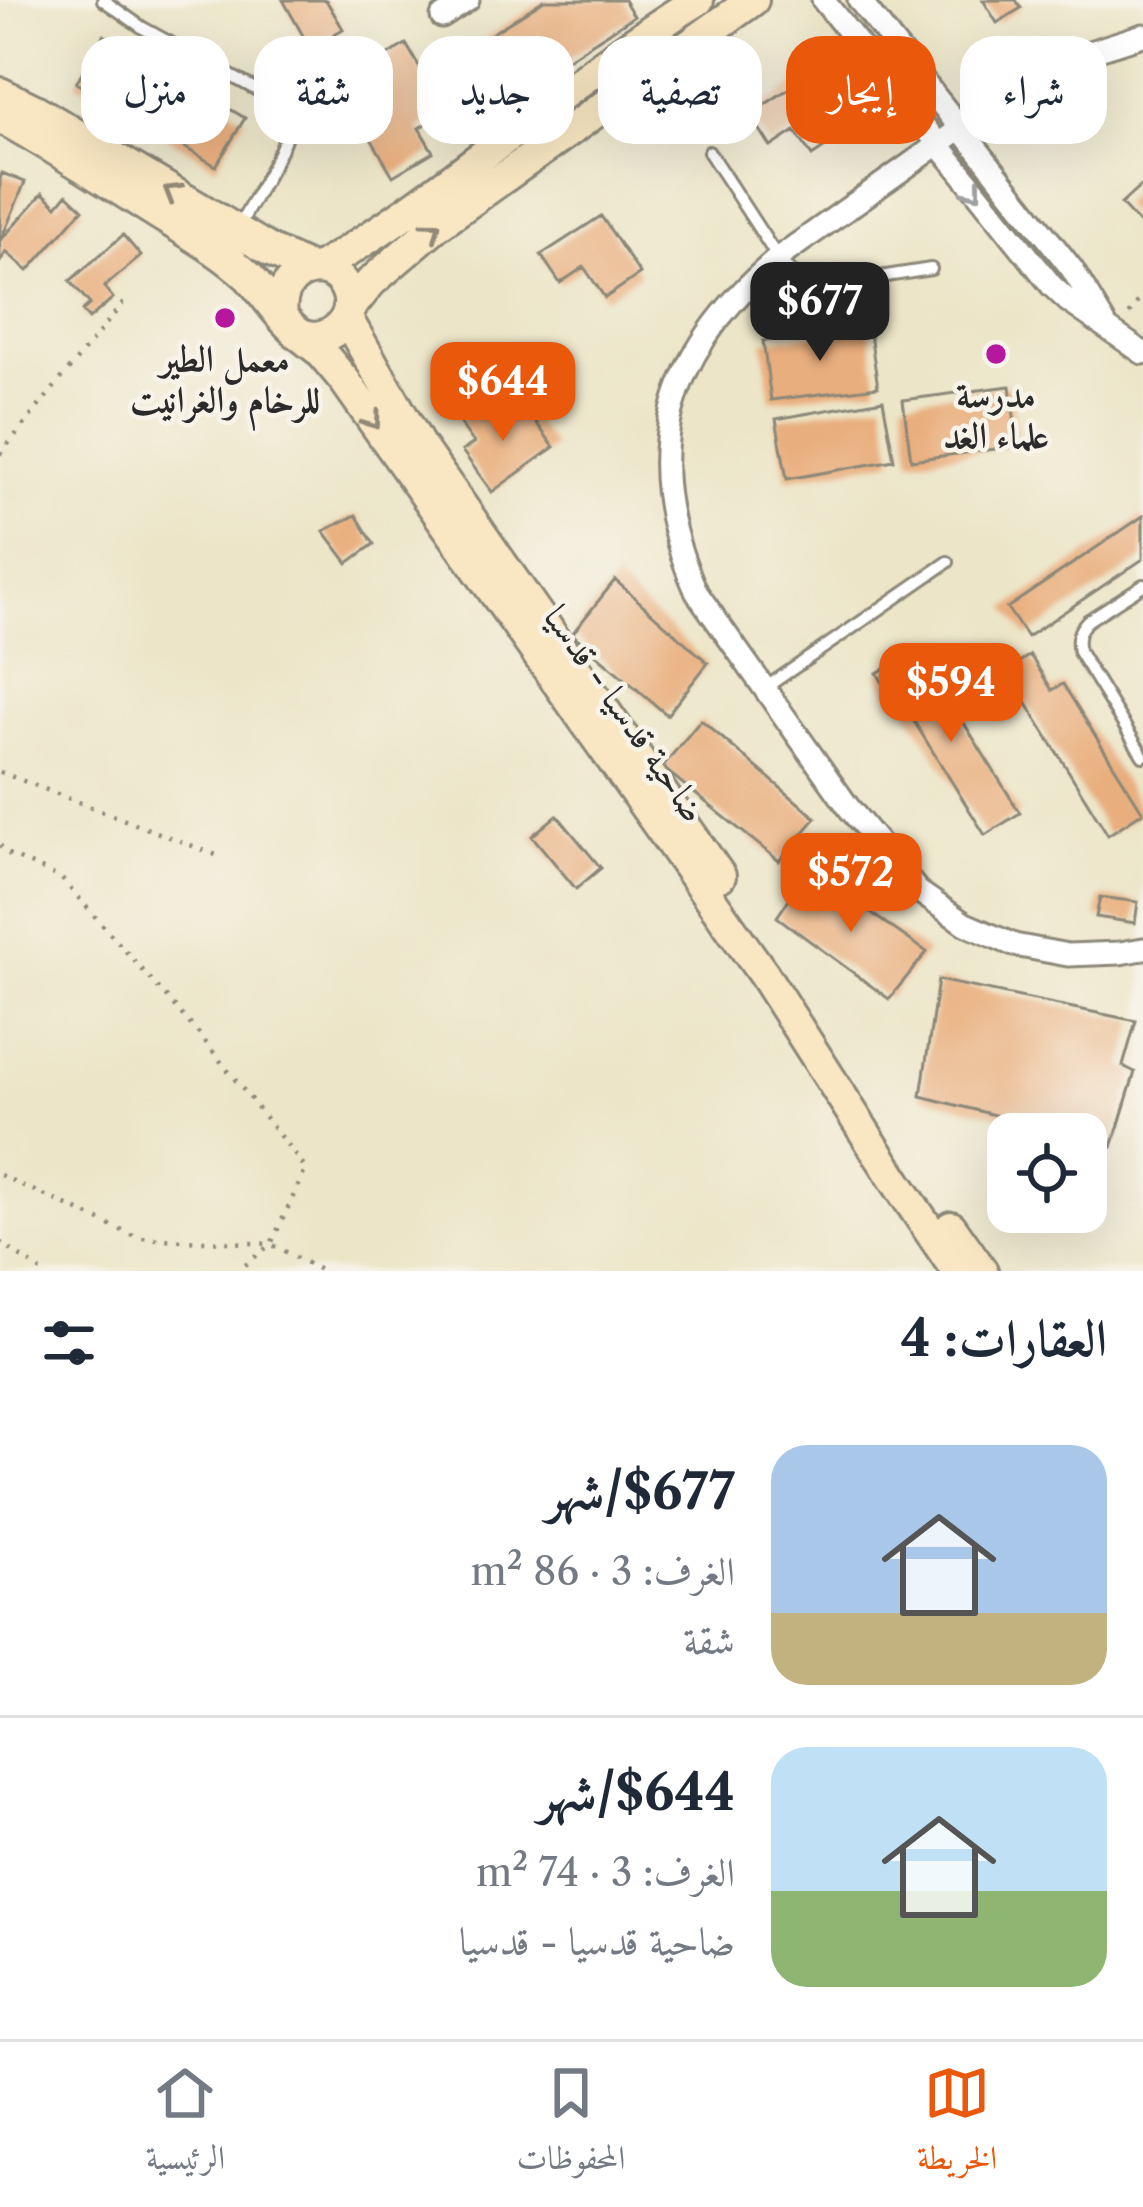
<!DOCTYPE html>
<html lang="ar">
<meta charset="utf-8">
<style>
body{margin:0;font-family:"Libre Caslon Text",Amiri,serif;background:#f6f6f7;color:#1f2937;direction:rtl;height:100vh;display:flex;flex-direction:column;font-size:45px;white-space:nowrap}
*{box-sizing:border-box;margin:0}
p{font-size:39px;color:#747a83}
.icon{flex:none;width:66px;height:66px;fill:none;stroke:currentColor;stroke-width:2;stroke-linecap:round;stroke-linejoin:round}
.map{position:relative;height:1271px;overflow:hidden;direction:ltr}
.sheet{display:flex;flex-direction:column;background:#fff;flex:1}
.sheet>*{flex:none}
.top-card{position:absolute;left:36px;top:36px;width:1071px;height:108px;direction:rtl;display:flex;gap:24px}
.tools{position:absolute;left:987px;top:1113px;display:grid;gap:24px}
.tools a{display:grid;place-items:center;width:120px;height:120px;border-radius:24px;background:#fff;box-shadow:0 12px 48px #0002;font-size:60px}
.price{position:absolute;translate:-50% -102px;padding:0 27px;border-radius:24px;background:#ea580c;color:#fff;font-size:39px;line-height:78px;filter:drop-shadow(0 3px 6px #0008)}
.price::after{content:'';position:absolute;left:50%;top:72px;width:36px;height:27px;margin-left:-18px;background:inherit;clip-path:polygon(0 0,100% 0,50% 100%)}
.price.current{background:#222;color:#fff}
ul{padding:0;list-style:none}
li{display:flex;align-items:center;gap:36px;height:300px;padding:0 36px}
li+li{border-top:3px solid #e0e1e3}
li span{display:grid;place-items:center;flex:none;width:336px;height:240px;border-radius:36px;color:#555}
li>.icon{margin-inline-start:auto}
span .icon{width:144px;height:144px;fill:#fffc;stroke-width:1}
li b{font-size:51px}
h2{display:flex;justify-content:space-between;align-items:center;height:144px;padding:0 36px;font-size:51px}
.pill{padding:0 42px;border-radius:36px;background:#fff;box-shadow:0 12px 48px #0002;font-size:42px;line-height:108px}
.pill.current{background:#ea580c;color:#fff}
.dock{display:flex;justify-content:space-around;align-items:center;height:168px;border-top:3px solid #e0e1e3;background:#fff;font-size:33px;color:#747a83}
.dock a{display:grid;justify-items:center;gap:6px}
.dock .current{color:#ea580c}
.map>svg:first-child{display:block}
</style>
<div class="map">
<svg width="1143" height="1271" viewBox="0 0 1143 1271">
<rect width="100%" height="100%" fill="#f7f3e8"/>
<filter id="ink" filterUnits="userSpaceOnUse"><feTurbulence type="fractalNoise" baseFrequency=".00833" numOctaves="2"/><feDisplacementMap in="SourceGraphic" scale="24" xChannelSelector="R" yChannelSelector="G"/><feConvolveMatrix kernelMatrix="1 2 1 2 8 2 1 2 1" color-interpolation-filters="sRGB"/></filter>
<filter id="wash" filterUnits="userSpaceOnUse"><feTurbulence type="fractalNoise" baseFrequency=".004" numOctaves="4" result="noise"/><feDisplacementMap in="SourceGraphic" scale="48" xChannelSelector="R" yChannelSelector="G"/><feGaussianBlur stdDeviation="2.7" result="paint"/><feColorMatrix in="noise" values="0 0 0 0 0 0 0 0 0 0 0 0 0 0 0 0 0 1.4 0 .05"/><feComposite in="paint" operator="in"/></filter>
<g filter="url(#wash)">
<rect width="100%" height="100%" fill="#ece5c7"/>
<g id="blocks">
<path fill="#e9ae7d" d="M283 0H326L343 29 310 48Z
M544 0H624L634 16 510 96 476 44Z
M983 0H1016L1021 8 997 23Z
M104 35 245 118 216 166 76 83Z
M406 44 446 112 419 128 433 152 393 176 339 84Z
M812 74 830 101 820 108 840 137 812 156 795 131 771 147 750 114Z
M2 173 25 182 1 240 43 193 57 206 67 194 83 209 28 271 6 252 0 262V179Z
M1143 184V228L1121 204Z
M601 216 640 274 605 298 584 267 560 283 541 255Z
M123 235 141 256 104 287 113 298 89 319 82 311 90 304 70 281Z
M869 327 878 387 771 400 763 341Z
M1010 386 1018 446 911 460 903 400Z
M883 400 894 460 787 479 776 419Z
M488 401 503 421 524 406 554 447 492 492 462 451 474 443 459 422Z
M356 515 374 544 348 563 324 531Z
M1143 516V559L1027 637 1007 608Z
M615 580 708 663 667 715 572 634Z
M906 655 929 690 939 683 1020 813 985 835 900 699 895 703 877 673Z
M1030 655 1052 690 1063 684 1143 812 1108 835 1024 699 1019 703 1001 674Z
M701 720 816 818 779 861 662 767Z
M557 815 601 868 576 889 532 836Z
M809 870 927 952 889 999 777 917Z
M1100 897 1138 902 1135 923 1096 917Z
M938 980 1136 1021 1123 1066 1135 1072 1112 1147 1086 1139V1134H1067L921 1096Z"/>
</g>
</g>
<g filter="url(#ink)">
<use href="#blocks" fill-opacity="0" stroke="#8c8879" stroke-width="3"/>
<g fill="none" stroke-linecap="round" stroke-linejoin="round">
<defs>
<path id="lane" d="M103 0 143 28 277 101C282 109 289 118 288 128 285 149 249 207 238 228
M709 152 778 258C791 274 802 281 822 286L931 269
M1143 585 1087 621C1078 631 1076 639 1079 652L1143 756
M765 688 948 562"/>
<path id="street" d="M823 0 1052 286 1068 301 1143 353
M859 0 1072 269 1105 324
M442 17 468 0
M1143 35 1083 54 1016 89 778 258C666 353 635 456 697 593L849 808 918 891 965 924 1014 945 1068 955 1120 953 1143 949"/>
<path id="secondary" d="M0 93 35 110 271 251 311 269
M0 117C51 145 100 177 149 208 181 228 221 251 248 276 263 290 287 330 304 336 328 344 355 321 348 295 337 252 275 266 282 315
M318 269C453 191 565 81 698 0
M349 309 371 282 437 225 753 0
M346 317 419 445 720 876
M297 333 320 351 345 381 764 975 895 1180 957 1271
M951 1227 982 1271"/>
</defs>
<use href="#lane" stroke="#8c8879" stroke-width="16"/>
<use href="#street" stroke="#8c8879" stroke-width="27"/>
<use href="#secondary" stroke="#8c8879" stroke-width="36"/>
<path stroke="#8c8879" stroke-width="4.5" stroke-dasharray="3 9" stroke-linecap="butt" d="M1129 314 1143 294
M0 454 128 297
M0 772 224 858
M0 845 6 853 61 878 199 1034 306 1169 271 1244 238 1271
M0 1175 138 1238 271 1244 322 1271
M0 1242 41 1271"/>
<use href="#lane" stroke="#fff" stroke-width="10"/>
<use href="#street" stroke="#fff" stroke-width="21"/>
<use href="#secondary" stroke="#f9e7c3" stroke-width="30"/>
</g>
<defs><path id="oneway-chevron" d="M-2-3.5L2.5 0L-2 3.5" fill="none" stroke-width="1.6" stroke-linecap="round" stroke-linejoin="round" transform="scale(3)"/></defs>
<use stroke="#a0a0a0" href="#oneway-chevron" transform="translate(974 191) rotate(51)"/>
<g stroke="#928977">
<use href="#oneway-chevron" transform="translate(172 192) rotate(-149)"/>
<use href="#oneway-chevron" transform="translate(433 229) rotate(-37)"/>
<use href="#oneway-chevron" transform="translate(373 421) rotate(54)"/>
</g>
</g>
<g fill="#b5179e" stroke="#f7f3e8" stroke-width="4.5">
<circle cx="225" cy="318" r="12"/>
<circle cx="996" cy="354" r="12"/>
</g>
<g text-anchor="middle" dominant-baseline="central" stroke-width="9" stroke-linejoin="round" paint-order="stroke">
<g font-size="36" font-weight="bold" fill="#2b2b2b" stroke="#f7f3e8">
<text x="225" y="358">معمل الطير<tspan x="225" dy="41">للرخام والغرانيت</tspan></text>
<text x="996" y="394">مدرسة<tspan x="996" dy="41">علماء الغد</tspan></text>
</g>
<g font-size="36" fill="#2b2b2b" stroke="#f7f3e8">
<text transform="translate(626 713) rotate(55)">ضاحية قدسيا - قدسيا</text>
</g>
</g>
</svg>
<div class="tools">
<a><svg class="icon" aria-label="locate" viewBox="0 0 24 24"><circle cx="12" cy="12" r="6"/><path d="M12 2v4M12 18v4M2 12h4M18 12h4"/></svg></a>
</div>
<b class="price current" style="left:820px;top:364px">$677</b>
<b class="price" style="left:503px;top:444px">$644</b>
<b class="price" style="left:951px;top:745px">$594</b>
<b class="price" style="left:851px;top:935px">$572</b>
<div class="top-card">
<a class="pill">شراء</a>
<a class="pill current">إيجار</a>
<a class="pill">تصفية</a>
<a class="pill">جديد</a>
<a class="pill">شقة</a>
<a class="pill">منزل</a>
</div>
</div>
<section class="sheet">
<h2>العقارات: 4<svg class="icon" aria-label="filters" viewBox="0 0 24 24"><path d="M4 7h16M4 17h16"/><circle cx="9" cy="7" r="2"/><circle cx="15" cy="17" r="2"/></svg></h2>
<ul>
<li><span style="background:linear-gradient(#a9c7e8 70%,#c2b280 0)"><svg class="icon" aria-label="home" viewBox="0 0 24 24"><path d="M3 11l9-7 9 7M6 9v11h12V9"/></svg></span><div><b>$677/شهر</b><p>الغرف: 3 · 86 m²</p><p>شقة</p></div></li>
<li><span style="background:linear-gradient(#bfe0f5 60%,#8fb573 0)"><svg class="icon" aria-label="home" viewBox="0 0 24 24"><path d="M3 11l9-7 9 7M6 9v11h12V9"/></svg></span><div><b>$644/شهر</b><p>الغرف: 3 · 74 m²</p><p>ضاحية قدسيا - قدسيا</p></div></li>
</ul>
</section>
<nav class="dock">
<a class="current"><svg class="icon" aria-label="map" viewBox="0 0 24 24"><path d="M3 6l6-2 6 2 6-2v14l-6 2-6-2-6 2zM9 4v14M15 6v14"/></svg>الخريطة</a>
<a><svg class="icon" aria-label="saved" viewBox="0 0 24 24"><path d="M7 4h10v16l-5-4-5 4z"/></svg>المحفوظات</a>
<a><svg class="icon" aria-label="home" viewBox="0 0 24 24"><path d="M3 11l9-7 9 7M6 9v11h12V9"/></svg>الرئيسية</a>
</nav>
